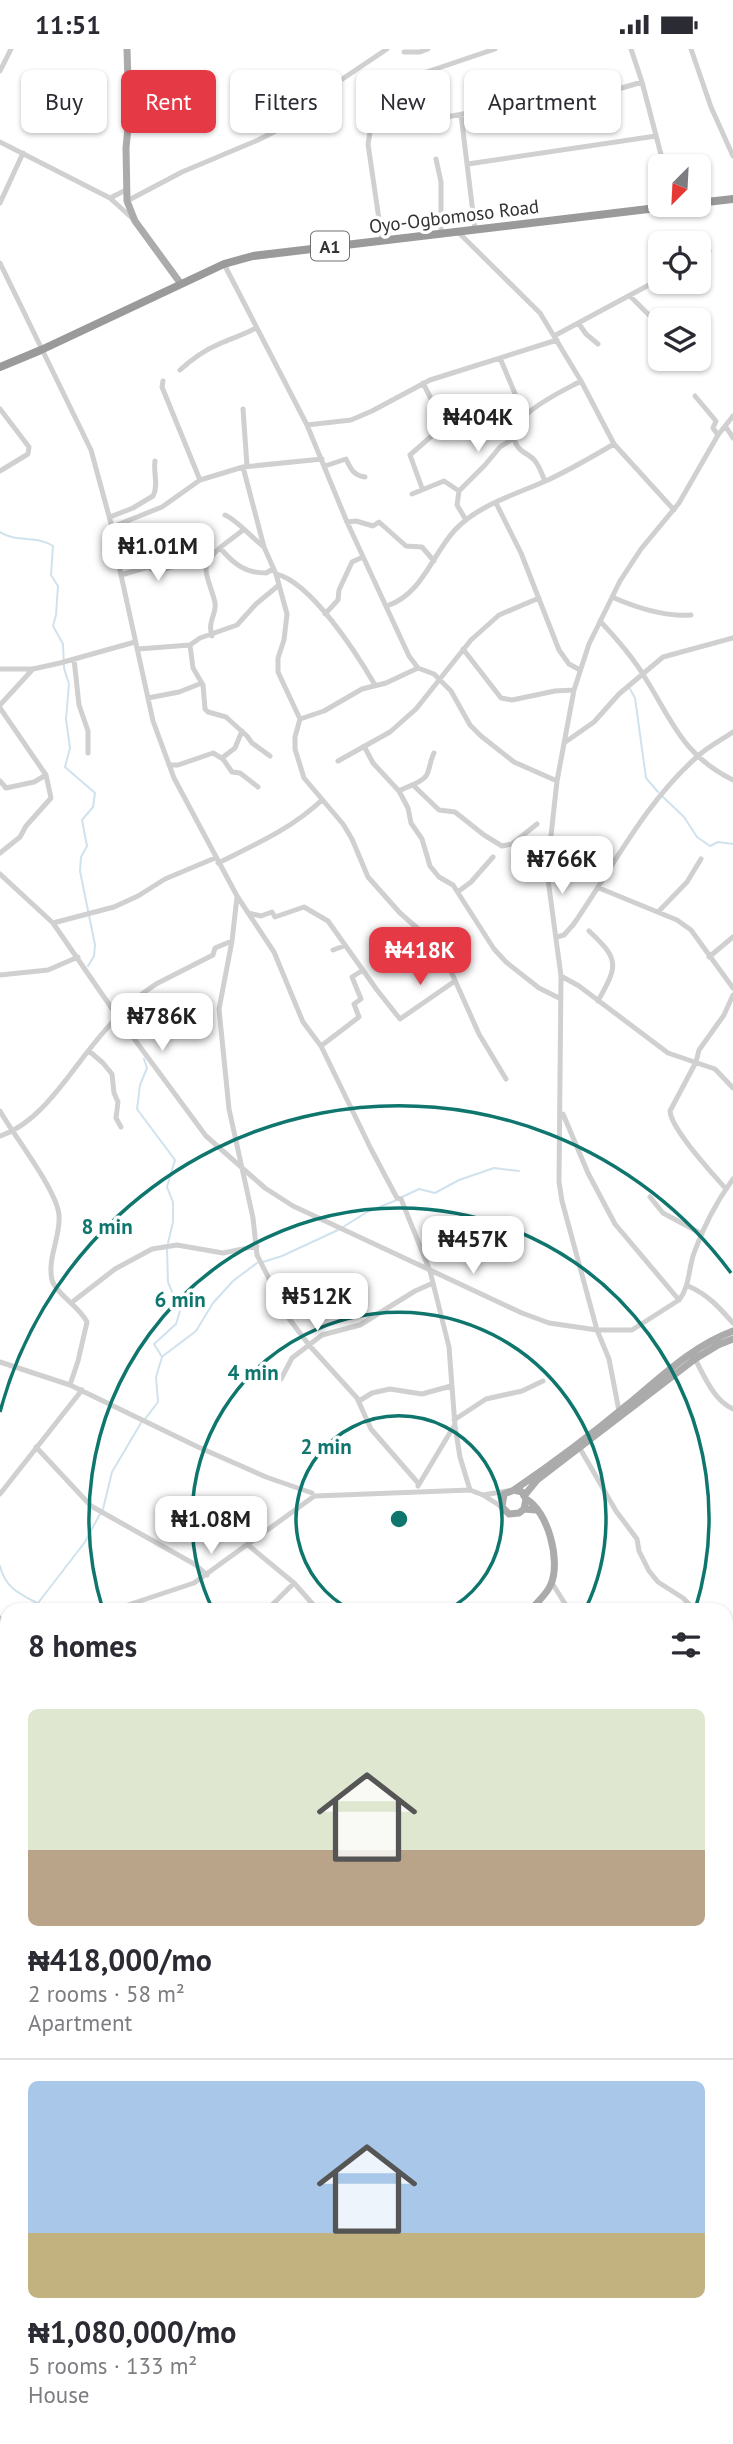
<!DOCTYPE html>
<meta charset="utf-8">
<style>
body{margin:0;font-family:"PT Sans",sans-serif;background:#f7f7f7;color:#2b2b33;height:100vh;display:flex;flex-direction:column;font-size:26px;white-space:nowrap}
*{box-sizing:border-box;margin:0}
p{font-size:23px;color:#7c7c81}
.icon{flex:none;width:38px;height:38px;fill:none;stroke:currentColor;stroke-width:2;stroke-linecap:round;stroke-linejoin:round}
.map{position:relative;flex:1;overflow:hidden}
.side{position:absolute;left:0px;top:1554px;width:733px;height:842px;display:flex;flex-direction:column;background:#fff;border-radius:21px 21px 0 0;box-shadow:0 2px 5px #0004}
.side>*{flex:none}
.banner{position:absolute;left:21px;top:21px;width:691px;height:63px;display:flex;gap:14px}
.needle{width:46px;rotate:204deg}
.tools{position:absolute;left:648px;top:105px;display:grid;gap:14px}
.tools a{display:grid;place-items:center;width:63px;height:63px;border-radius:10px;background:#fff;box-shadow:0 2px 5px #0004;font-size:35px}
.price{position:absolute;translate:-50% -60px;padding:0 16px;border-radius:14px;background:#fff;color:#222;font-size:23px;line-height:46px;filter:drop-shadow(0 2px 4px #0008)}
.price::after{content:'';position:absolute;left:50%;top:42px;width:21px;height:16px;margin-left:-10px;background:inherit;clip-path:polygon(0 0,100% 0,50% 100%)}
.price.current{background:#e63946;color:#fff}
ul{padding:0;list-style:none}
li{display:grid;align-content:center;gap:14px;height:371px;padding:0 28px}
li+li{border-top:2px solid #e1e1e2}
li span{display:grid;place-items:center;height:217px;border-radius:10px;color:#555}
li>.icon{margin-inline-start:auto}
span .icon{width:126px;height:126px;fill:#fffc;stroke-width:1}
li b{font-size:30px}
h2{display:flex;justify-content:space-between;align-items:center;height:84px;padding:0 28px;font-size:30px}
.chip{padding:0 24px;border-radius:10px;background:#fff;box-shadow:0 2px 5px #0004;font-size:24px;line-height:63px}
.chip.current{background:#e63946;color:#fff}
.status{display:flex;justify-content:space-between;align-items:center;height:49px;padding:0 35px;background:#fff;direction:ltr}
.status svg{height:19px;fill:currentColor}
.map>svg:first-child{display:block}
</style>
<div class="status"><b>11:51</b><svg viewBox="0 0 49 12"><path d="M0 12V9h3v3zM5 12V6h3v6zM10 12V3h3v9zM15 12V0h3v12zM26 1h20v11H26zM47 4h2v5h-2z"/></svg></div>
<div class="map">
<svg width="733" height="2395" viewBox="0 0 733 2395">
<rect width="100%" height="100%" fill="#fff"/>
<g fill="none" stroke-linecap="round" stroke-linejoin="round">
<path stroke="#cfe2ee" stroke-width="2" d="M0 483C16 494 37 486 53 497L51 526 58 537 56 566 53 577 63 595 64 619 69 635 66 670 70 699 65 718 95 744 93 758 82 771 87 797 81 808 80 822 95 896 94 907 88 917
M630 640 635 649 646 729 658 743
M662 747 684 768 697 788 710 797 718 793 733 795
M144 1010 147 1019 140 1036 137 1060 175 1111 167 1138 173 1153V1173L168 1194
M402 1148 419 1140 435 1144 459 1131 494 1119 519 1122
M343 1178 367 1163 397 1151
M263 1213 282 1207 338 1181
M163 1307 196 1282 213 1254 233 1232 257 1214
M145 1370 158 1353 156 1328 162 1308 154 1295 176 1275 180 1262 168 1233 167 1200
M103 1460 112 1423 141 1374
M0 1517C5 1538 18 1544 37 1554
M39 1561 38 1554 85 1493 100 1465
M726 1762C733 1786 720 1812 733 1834
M0 1818 4 1811
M0 2106 7 2114
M112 2389V2395"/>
<path stroke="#d0d0d0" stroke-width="5" d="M631 0 642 33 664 117
M691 0 711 58 733 107
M404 3H420L428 0
M0 22 11 0
M461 66 475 180
M370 82 490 60 615 41 642 33
M0 93 110 149 133 170
M436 110 441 133V183
M468 115 656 87
M110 149 126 141
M127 152 182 123 258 91 292 74 332 37 387 0
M0 154 23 104
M457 182 540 264 581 332 614 395 674 461
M382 191 368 95 374 61 381 42 397 33 495 0
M698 208 709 202
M0 214 91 401 112 478 121 526 153 672 174 729 237 847 274 903 303 973 321 997 371 1100 397 1149 401 1150 430 1222 449 1298 455 1377 460 1408 470 1441
M224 215 307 376 347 473 409 607 418 619 434 625 451 642 470 676 481 687 514 713 557 732
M630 247 649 266 659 273
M579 275 586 285 598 295
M554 287 660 230
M500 309 524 366
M180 321C192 310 205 301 219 295 232 289 244 286 256 279
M163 332 162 338 200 431
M695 347 716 372 713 379 718 386
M0 360 29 398 28 405 0 422
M243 360 247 417
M307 376 351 371 372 362 430 331 557 291
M726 378 733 389
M325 417 346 410C351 420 353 426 365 428
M243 418 264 498 276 525 287 565 284 591 278 609V623L300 670 295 688V700L304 729 343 775 352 790 368 828 400 864 441 900 479 985 506 1030
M545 432C542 426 540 418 535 412 531 406 522 404 518 398 497 371 563 342 581 332
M422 439 410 406 443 377V373L423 334
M412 445 444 432 459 442
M496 454 521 504 559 601 569 615 580 621
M225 466C237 471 252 489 264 498
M110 468 133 459 153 447C159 436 153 424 155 412
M466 471 457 456 459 442 485 416 500 398 514 389
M347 473 356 472 373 477 379 473 406 497 422 498 434 512
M112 478 162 458 200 431 210 428 243 418 322 410
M221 500C234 515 245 524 266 524L273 520
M276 525C311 533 357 605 375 636
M121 526 148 518 155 522 189 514
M612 548C637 559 664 568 691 566
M387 557C422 545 431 508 454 482 477 456 517 445 548 431 571 420 592 408 614 395
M325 565 338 551 339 541 352 513 363 508
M600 572C616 589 632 607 644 627 672 671 682 706 733 731
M212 587C207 572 217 565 215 554 213 543 207 532 206 521 205 506 231 491 243 481
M190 596 193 619 203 636 205 660 208 663 226 668 247 687 252 694 270 707
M138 600 190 596 200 589 237 576 256 555 279 536
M463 600 501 649 512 651 555 642 574 641
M74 610 79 656 88 682V704
M0 620H33L60 614 135 593
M148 649 179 643 202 634
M0 656 33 620
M0 659 46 726 51 749 26 777 20 788 0 804
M300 670 324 662 362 640 386 634 418 619
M564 694 594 673 619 645 663 608 733 589
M364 697 373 714 399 742 408 759 411 774 422 790 430 817 439 828 453 836 494 900 506 913 539 939 561 950
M222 709 235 699 242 682
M338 712 390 683 416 660 471 591 499 566 539 549
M169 716H178L213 704 223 710 232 723 240 724 258 738
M0 732 6 739 34 733 46 726
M413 736 439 761 455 763 484 786 502 797 512 795 521 799 532 810 547 813
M399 742C407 737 420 735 426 727 430 721 430 711 434 704
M512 795 537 775
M218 814C256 795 291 780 322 751
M0 825 53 874 115 964 206 1087 265 1139 293 1157 522 1264 549 1274 597 1281H632L679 1251C690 1237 688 1221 694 1204 703 1179 717 1152 733 1130
M599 839 677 871 691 881 733 939
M459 842 471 833 493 808
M237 848 232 892 219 960 229 1060 253 1169 257 1206 290 1271 309 1296 357 1349 371 1380 418 1434
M659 862 687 833 701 810
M248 864 261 867 272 863 275 868 304 858 328 872 377 941 400 970 455 932
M53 874 114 858 138 847 165 830 215 809
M589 882C620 911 618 916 598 952
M557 888 564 886 573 876C612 820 645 753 698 707 708 698 721 691 733 683
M333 901 344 897
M709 908 733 888
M0 926 48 921 78 908
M561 927 579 937 668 1004 715 1020 733 1039
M115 964 156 935 213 906 215 899 232 892
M321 997 359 968 354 955 361 950 352 928 363 921
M89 1002 103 1014 112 1025 114 1044 118 1053 116 1069 121 1078
M0 1062C14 1087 57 1141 59 1166 61 1187 47 1209 52 1231 56 1245 80 1258 87 1273L78 1312 70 1336
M563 1065 588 1124 615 1175 679 1251
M0 1087C49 1072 81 1001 118 968
M726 1140C713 1125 671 1080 670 1062L696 1013 699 1001 724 966 733 946
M650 1148 663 1164 702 1185
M688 1237C707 1245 719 1258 733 1274
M71 1254 115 1220 152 1200 177 1196 223 1204 257 1197
M694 1308C704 1326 713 1351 733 1360
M0 1313 70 1336 198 1398 266 1428 312 1444
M281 1330 292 1309 322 1286 360 1276 415 1242 433 1234
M359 1352 372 1344 390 1340 422 1345 451 1337
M619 1362 609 1310 597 1281 562 1152 559 1133 561 927 547 823 557 732 574 641 589 595 620 532 641 500 679 454 718 386 733 367
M454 1371 486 1350 522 1342 543 1332
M578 1396 616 1462 637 1490 639 1502 649 1522 658 1533 683 1549 695 1561
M36 1398 91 1457 196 1516 207 1526
M418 1437 454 1377
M0 1445 82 1341
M483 1446 507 1442
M315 1447 470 1441 483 1446 502 1458
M248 1496 294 1534 318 1561
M552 1534 569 1561
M113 1561 194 1534 313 1448
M267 1561 294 1534
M0 1569 7 1587
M726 1597 733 1607
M0 1630 7 1622
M726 1695 733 1709
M0 1803 7 1810
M726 1873 730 1875
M726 1942H733
M726 1976 733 1969
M726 2180 733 2190
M0 2226 7 2231
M0 2255 7 2250
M726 2310 733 2308
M176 2389V2395
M600 2389 603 2395
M654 2389 655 2395
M707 2389 710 2395
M265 2395V2389
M315 2395 316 2389
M443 2395 445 2389"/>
<path stroke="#ababab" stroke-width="7" d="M127 0 129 68 126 99 127 152 135 172 181 235
M514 1441C552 1415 591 1386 627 1356 660 1329 692 1297 733 1282
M524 1447 537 1431 695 1310 718 1296 733 1290
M526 1450C548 1462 561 1512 551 1535 548 1544 537 1553 531 1561
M524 1460 526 1450 522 1443 514 1441 504 1445 502 1458 509 1465 519 1464 524 1460 536 1461
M0 1990 7 1980
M726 2271 733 2270
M0 2388H7"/>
<path stroke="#9a9a9a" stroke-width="8" d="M698 154 733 150
M0 318 41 301 224 215 253 207 682 156"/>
</g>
<g fill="none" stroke="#0f766e" stroke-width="3.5">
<path d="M351 1561A103 103 0 1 1 447 1561"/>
<path d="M213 1561A207 207 0 1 1 585 1561"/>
<path d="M103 1561A310 310 0 1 1 695 1561"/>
<path d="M6 1598A413 413 0 0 1 0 1577M0 1363A413 413 0 0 1 731 1224"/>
</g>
<g text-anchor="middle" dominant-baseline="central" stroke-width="7" stroke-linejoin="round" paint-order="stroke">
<rect fill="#fff" stroke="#707070" stroke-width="2" x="311" y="182.5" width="38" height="29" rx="5"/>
<g font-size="18" font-weight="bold" fill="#333">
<text x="330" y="197">A1</text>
</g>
<g font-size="19" fill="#333" stroke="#fff">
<text transform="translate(454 167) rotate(-7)">Oyo-Ogbomoso Road</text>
</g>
</g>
<circle cx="399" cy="1470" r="10" fill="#0f766e" stroke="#fff" stroke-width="3.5"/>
<g font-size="21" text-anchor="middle" font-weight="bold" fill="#0f766e" stroke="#fff" stroke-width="7" stroke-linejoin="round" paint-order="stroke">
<text x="107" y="1185">8 min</text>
<text x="180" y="1258">6 min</text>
<text x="253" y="1331">4 min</text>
<text x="326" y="1405">2 min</text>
</g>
</svg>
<div class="tools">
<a><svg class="needle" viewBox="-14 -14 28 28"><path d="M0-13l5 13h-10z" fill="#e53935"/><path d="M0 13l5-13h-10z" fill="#7c7c81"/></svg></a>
<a><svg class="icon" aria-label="locate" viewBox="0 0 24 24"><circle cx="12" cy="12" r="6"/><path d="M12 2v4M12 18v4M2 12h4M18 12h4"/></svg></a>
<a><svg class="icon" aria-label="layers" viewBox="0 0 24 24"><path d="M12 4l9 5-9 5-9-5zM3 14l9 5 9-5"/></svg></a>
</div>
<b class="price" style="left:478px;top:405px">₦404K</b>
<b class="price" style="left:158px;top:534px">₦1.01M</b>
<b class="price" style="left:562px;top:847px">₦766K</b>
<b class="price current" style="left:420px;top:938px">₦418K</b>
<b class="price" style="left:162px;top:1004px">₦786K</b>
<b class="price" style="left:473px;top:1227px">₦457K</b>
<b class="price" style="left:317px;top:1284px">₦512K</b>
<b class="price" style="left:211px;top:1507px">₦1.08M</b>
<div class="banner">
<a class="chip">Buy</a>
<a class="chip current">Rent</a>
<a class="chip">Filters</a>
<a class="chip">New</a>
<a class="chip">Apartment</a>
</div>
<section class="side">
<h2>8 homes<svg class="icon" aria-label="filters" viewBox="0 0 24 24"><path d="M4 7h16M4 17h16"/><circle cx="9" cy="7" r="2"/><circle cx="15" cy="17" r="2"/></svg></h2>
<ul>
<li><span style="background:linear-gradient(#dfe7d0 65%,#b9a48a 0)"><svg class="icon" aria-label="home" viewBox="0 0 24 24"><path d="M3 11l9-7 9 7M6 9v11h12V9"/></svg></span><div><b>₦418,000/mo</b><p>2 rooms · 58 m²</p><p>Apartment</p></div></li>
<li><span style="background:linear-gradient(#a9c7e8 70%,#c2b280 0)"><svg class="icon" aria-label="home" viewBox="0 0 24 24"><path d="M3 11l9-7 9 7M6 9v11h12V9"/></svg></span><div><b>₦1,080,000/mo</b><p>5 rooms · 133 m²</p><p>House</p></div></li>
</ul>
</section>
</div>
